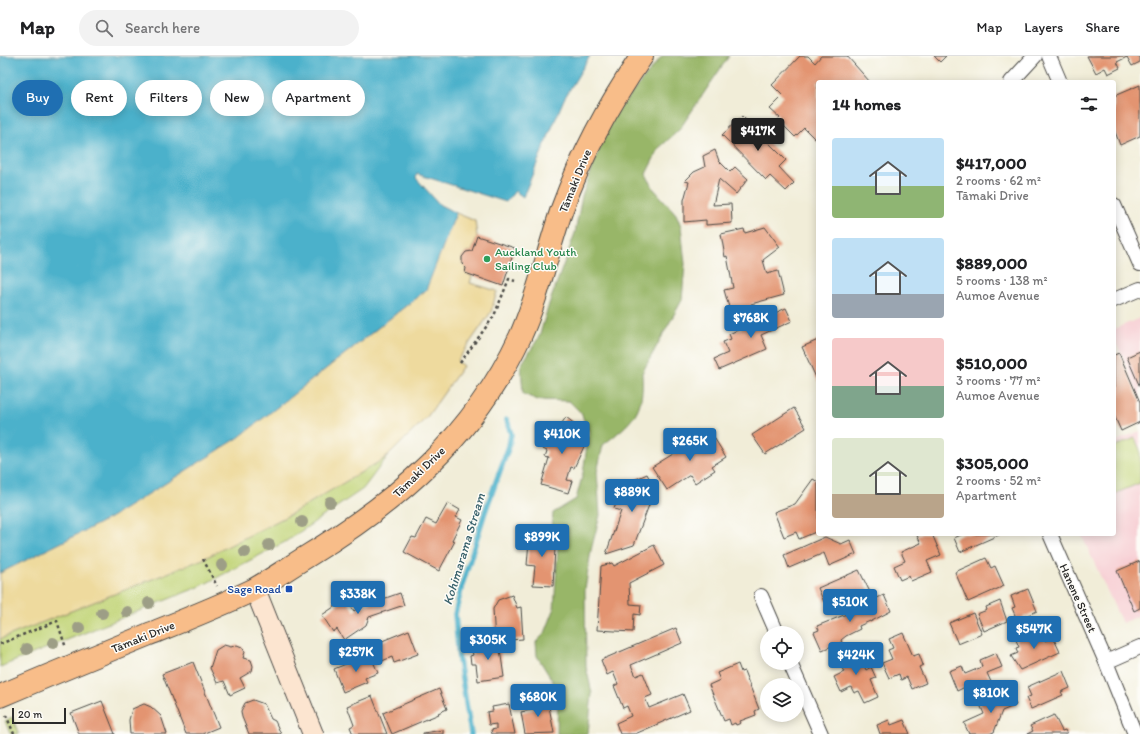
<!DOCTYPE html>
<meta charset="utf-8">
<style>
body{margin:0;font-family:Itim,sans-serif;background:#f2f2f2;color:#202124;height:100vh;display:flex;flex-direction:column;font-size:15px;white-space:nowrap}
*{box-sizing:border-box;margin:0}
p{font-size:13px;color:#757577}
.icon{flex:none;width:22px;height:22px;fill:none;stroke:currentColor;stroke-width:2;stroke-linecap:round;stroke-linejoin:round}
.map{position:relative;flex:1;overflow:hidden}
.details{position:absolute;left:816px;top:24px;width:300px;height:456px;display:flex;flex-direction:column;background:#fff;border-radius:4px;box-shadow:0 2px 10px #0003}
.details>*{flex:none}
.banner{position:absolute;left:12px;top:24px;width:380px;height:36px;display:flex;gap:8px}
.tools{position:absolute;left:760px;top:570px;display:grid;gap:8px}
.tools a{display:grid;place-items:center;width:44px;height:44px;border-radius:50%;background:#fff;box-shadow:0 2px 10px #0003;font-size:20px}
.scale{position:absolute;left:12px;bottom:10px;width:54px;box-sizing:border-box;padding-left:4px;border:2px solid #2b2b2b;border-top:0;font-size:11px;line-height:14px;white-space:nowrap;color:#2b2b2b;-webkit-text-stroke:3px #fdfcf7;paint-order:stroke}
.price{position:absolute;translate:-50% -34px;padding:0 9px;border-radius:4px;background:#1f6fb2;color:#fff;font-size:13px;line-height:26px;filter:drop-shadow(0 1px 2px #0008)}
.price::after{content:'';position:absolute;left:50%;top:24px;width:12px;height:9px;margin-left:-6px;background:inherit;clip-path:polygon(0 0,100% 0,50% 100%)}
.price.current{background:#222;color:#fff}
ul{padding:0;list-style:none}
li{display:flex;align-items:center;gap:12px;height:100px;padding:0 16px}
li span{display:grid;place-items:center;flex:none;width:112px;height:80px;border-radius:4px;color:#555}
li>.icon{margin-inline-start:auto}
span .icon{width:48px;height:48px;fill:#fffc;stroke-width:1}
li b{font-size:17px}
h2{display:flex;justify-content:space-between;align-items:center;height:48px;padding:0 16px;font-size:17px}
.chip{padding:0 14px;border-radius:18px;background:#fff;box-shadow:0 2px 10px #0003;font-size:14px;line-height:36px}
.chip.current{background:#1f6fb2;color:#fff}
header{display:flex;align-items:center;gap:24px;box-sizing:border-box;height:56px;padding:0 20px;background:#fff;border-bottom:1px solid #e0e0e0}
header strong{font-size:19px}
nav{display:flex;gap:22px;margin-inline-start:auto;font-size:14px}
.search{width:280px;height:36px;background:#f2f2f2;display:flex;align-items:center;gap:10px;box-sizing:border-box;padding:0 14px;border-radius:22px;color:#757577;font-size:15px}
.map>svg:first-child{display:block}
</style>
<header>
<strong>Map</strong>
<div class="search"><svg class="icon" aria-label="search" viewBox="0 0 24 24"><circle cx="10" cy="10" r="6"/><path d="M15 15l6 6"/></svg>Search here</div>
<nav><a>Map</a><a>Layers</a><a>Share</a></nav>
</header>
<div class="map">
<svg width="1140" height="678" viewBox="0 0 1140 678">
<rect width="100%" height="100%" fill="#fdfcf7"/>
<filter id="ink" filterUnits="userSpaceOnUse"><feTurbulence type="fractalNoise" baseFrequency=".025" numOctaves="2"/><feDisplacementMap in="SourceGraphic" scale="8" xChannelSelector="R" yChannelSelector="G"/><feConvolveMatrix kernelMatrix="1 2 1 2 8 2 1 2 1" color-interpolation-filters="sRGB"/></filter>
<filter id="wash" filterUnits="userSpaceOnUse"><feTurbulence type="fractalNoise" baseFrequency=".012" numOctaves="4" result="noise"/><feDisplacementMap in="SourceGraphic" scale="16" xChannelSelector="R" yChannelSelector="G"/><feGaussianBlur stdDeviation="0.9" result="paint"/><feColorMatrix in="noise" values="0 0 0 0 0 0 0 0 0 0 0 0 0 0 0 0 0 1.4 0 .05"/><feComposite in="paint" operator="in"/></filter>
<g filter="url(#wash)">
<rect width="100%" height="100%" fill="#f1edd8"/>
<path fill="#f7cfd4" d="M1140 262V342L1114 282V273Z
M1140 375V559L1122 567 1081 478H1114V386Z"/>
<path fill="#c1d477" stroke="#768051" d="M1135 382 1140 394V427L1114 438V391Z
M387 401 363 433 285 486 201 530 0 611V583L203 503 291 458Z
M12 661 19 678H10L5 665Z"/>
<path fill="#98b668" stroke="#62704a" d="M662 0H729L679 74 659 92 646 118 653 132 676 158 681 170 685 208 682 244 642 317C645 357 632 366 603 389L597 416 600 459 591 494 585 534 586 611 592 637 588 678H557L558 634 537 600 536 586 545 577 554 554 558 490 552 469 553 457 576 443 583 417 589 376 581 357 569 345 538 344 523 338 521 309 539 281 549 248 575 177 582 140 608 70 618 54Z"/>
<path fill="#eeda9e" stroke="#8c8264" d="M456 157 475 165 477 180 472 195 466 196 462 201V208L466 212 465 217 472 220 470 227 497 235 491 256 457 305 463 310 427 361 387 401 291 458 203 503 0 583V517L110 462 238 382 425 235Z"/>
<path fill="#4cb1cb" stroke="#3c6e7b" d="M0 0H590L564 43 523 141 515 135 506 146 417 118 416 122 440 149 456 157 426 234 238 382 110 462 0 517Z"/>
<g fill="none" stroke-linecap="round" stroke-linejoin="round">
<path stroke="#4cb1cb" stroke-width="5.5" d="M471 678 459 604 455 558 463 526 485 456 509 390 511 378 507 364"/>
</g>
<g id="blocks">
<path fill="#e39471" d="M800 0H808L815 7 821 0H847L870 26H818V86L804 72 795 81 778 64 780 62 770 53 783 40 772 29Z
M934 0H946L940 6Z
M1087 0H1140V6L1132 10 1127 1 1117 6 1120 12 1108 18 1105 12 1096 17Z
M1140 29V80L1120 89 1114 73V40Z
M742 60 786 104 779 111 794 127 786 135 770 120 766 124 722 79Z
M715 94 719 105 730 116 735 111 748 123 736 138 719 123 713 149 731 148 732 167 706 169V164L684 166V144L689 126 685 125 694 116 705 111 703 100Z
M765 171 780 191 763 204 767 218 778 215 784 239 751 248 752 253 731 258 724 234 733 232 727 200 725 201 721 178 744 173 745 177Z
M477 180 515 192 503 230 465 217 466 212 462 208V201L466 196 472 195Z
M786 252 792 265 761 279 767 293 719 314 714 303 728 297 723 286 731 283 729 278Z
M818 284V326L802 291Z
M1140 295V331L1127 301Z
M1119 297 1140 346V366L1121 375 1114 359V299Z
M794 352 806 372 765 398 752 379Z
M566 361 576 369 573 372 588 382 574 412 571 411 567 424 572 425 568 437 541 429 549 402 545 401 547 395 541 392 556 372 558 373Z
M710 375 726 401 712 410 715 414 695 427 690 419 667 434 652 411Z
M647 418 655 433 634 489 606 498 621 455 614 453 620 437 627 440 632 425Z
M813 423 818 426V475L799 483 796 476 784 481 774 456 795 448Z
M448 447 460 454 456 461 462 464 452 484 455 485 439 515 404 496 412 481 416 482 426 463 436 468Z
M536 473 553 475 551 492H555L553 530 533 529 535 510 527 509 529 485 534 486Z
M921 478H932L941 499 927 505 932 516 911 525 909 520 900 524 894 510 905 505 901 496 921 487 917 480Z
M963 478H1001L960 496 954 482Z
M825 481 841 488 850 484 856 498 829 510 824 497 789 512 784 499Z
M654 489 664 509 629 527 630 548 641 549 640 559 634 558 633 576 597 574 601 510 612 507 614 510Z
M986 502 991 512 995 510 1004 530 968 546 955 516Z
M1140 505V552L1134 555 1117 515Z
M859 514 870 536 846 546 842 538 824 546 818 532Z
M1028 533 1037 555 1017 564 1012 552 1015 551 1011 540Z
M400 537 404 549 369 561 366 569 344 584 337 573 333 576 322 559 346 543 354 555 362 549 363 550Z
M512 539 517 552 521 551 523 583 495 585 493 553 498 544Z
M884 539 891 555 870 566V565L859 570 860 573 846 580 841 584 842 586 822 594 814 576 819 574 817 570 871 548 870 545Z
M1000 545 1007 565 984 575 977 558 987 554 986 551Z
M973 557 982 578 958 588 949 567Z
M676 572 682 587 631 609 636 620 643 617 652 639 645 642 649 652 683 638 690 654 635 678H620L616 667 631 660 627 650 623 652 614 630 618 628 613 616 607 619 601 604Z
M1040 573 1045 585 1053 581 1060 596 1020 614 1011 600 1018 597 1016 592 1019 591 1016 584Z
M409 574 418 598 394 607 392 601 377 607 370 590Z
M903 577 913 600 919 598 923 609 919 611 926 627 912 633 907 621 901 624 899 618 889 622 882 607 892 603 888 594 893 592 889 583Z
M499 586 504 621 478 625 476 608H471L470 600 473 599 471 590Z
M224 589 231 591 237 589 242 591 245 596 243 602 251 604 253 610 252 615 240 622 245 632 230 639 224 625 217 627 210 612 216 594Z
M855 590 866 614 871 611 876 622 871 624 878 641 865 647 859 635 854 637 851 631 841 636 834 621 844 616 840 608 846 606 841 596Z
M996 597 1002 611 987 617 991 626 971 634 969 629 957 635 949 615 962 610 965 618 982 611 980 604Z
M370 598 378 617 365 622 367 626 343 636 334 613Z
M193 606 219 671 202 678H186L162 618Z
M738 608 741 616 744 615 759 653 755 655 756 659 740 665 741 667 736 669 735 667 731 669 729 663 724 665 709 629 720 624 717 617Z
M1063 615 1070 632 1061 636 1063 639 1031 653 1026 642 1031 640 1027 631Z
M439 633 447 653 438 657 439 658 392 678 383 657Z
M1009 633 1016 649 1002 655 994 676 989 678H969L964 667 984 658 979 646Z
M372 640 387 678H353L350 671 354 669 347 650Z
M547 640 554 677 525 678 521 656 535 653 533 642Z
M253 644 264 648 271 663 275 665 281 678H249L242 661 241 655 245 647Z
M102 645 115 678H79L71 657Z
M144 648 151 651 161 660 167 678H130L129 664 132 653Z
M509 648 515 678H492L491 674 496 673V668L489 669 487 656 493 655 492 651Z
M1054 659 1062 675 1065 674 1067 678H1027L1033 675 1030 670Z
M889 664 891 669 904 664 910 678H880L877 669Z
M443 674V678H423V677Z"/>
</g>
</g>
<g filter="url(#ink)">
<use href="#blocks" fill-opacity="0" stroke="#494845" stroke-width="1"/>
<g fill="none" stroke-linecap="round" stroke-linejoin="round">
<defs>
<path id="street" d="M1049 0 1060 26
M1011 26 1035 0
M1114 149 1140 208
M1114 244 1140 233
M1050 478 1106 606 1135 678
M761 540 777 577
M1106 606 1140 591
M790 607 821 678"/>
<path id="secondary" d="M255 533 313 678"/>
<path id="primary" d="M0 640C49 619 98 599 147 579 182 565 218 551 253 534 271 524 288 512 306 501 398 445 473 381 520 281 539 239 547 196 562 153 582 98 609 48 642 0"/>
</defs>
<use href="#street" stroke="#494845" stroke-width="16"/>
<use href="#secondary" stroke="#494845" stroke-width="22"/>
<use href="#primary" stroke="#494845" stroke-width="24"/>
<path stroke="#494845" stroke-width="2.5" stroke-dasharray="3 3" stroke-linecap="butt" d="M460 307 494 260 509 223 515 225
M203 503 217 530
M0 588 57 565 66 592
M6 659 14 678"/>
<use href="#street" stroke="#fff" stroke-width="14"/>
<use href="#secondary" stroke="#fce5d0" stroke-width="20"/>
<use href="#primary" stroke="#f8bd89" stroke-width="22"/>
</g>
<g fill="#9d9e86">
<circle cx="330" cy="446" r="6"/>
<circle cx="302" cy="466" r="6"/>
<circle cx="269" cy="489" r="6"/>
<circle cx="245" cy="496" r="6"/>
<circle cx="222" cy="509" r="6"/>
<circle cx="149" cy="547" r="6"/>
<circle cx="127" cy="556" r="6"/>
<circle cx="102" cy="557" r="6"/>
<circle cx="79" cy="572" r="6"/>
<circle cx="53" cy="587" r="6"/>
<circle cx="27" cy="593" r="6"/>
</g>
</g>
<circle fill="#2e9e5b" stroke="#fdfcf7" stroke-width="1.5" cx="487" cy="203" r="4"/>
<rect fill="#1a4fb4" stroke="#fdfcf7" stroke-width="1.5" x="285" y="529" width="8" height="8" rx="2"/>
<g text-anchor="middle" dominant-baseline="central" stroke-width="3" stroke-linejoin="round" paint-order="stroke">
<g font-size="12" fill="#2b2b2b" stroke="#fdfcf7">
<text transform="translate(575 125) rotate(-68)">Tāmaki Drive</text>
<text transform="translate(419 416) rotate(-44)">Tāmaki Drive</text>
<text transform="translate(1078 542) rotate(66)">Hanene Street</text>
<text transform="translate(143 581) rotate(-22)">Tāmaki Drive</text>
</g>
<g font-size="12" fill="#27864d" stroke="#fdfcf7" text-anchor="start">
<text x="495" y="196">Auckland Youth<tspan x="495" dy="14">Sailing Club</tspan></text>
</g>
<g font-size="12" fill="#164399" stroke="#fdfcf7" text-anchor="end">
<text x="281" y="533">Sage Road</text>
</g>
<g font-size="13" font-style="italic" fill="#38616b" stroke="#fdfcf7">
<text transform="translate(464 493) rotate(-73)">Kohimarama Stream</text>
</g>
</g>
</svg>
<div class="tools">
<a><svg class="icon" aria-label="locate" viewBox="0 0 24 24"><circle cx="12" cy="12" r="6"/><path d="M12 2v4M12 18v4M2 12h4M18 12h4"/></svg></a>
<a><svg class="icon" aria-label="layers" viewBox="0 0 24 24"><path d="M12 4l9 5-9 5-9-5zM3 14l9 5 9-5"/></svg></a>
</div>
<div class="scale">20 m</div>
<b class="price current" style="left:758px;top:96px">$417K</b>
<b class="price" style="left:751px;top:283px">$768K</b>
<b class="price" style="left:562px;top:399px">$410K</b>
<b class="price" style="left:690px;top:406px">$265K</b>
<b class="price" style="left:632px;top:457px">$889K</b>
<b class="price" style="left:542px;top:502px">$899K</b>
<b class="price" style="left:358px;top:559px">$338K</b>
<b class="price" style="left:850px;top:567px">$510K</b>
<b class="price" style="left:1034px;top:594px">$547K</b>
<b class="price" style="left:488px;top:605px">$305K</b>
<b class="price" style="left:356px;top:617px">$257K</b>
<b class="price" style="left:856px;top:620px">$424K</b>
<b class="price" style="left:991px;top:658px">$810K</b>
<b class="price" style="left:538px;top:662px">$680K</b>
<div class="banner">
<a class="chip current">Buy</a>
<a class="chip">Rent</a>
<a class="chip">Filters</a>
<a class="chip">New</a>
<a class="chip">Apartment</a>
</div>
<section class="details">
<h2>14 homes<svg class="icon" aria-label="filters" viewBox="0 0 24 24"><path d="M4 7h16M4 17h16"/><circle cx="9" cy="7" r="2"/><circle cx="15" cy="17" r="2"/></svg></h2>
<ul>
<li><span style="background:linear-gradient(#bfe0f5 60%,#8fb573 0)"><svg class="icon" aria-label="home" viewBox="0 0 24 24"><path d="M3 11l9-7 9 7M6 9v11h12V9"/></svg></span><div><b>$417,000</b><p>2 rooms · 62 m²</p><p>Tāmaki Drive</p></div></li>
<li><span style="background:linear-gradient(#bfe0f5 70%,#9aa5b1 0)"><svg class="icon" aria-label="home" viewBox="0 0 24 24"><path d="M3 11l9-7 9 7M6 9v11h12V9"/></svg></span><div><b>$889,000</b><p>5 rooms · 138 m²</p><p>Aumoe Avenue</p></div></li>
<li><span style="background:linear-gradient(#f6c9c9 60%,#7fa58c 0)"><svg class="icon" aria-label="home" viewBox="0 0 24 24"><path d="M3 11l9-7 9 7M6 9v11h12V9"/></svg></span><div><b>$510,000</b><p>3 rooms · 77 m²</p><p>Aumoe Avenue</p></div></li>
<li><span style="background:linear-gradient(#dfe7d0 70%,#b9a48a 0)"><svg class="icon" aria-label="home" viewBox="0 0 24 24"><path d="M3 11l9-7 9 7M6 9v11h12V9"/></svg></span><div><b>$305,000</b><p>2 rooms · 52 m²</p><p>Apartment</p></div></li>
</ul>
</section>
</div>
